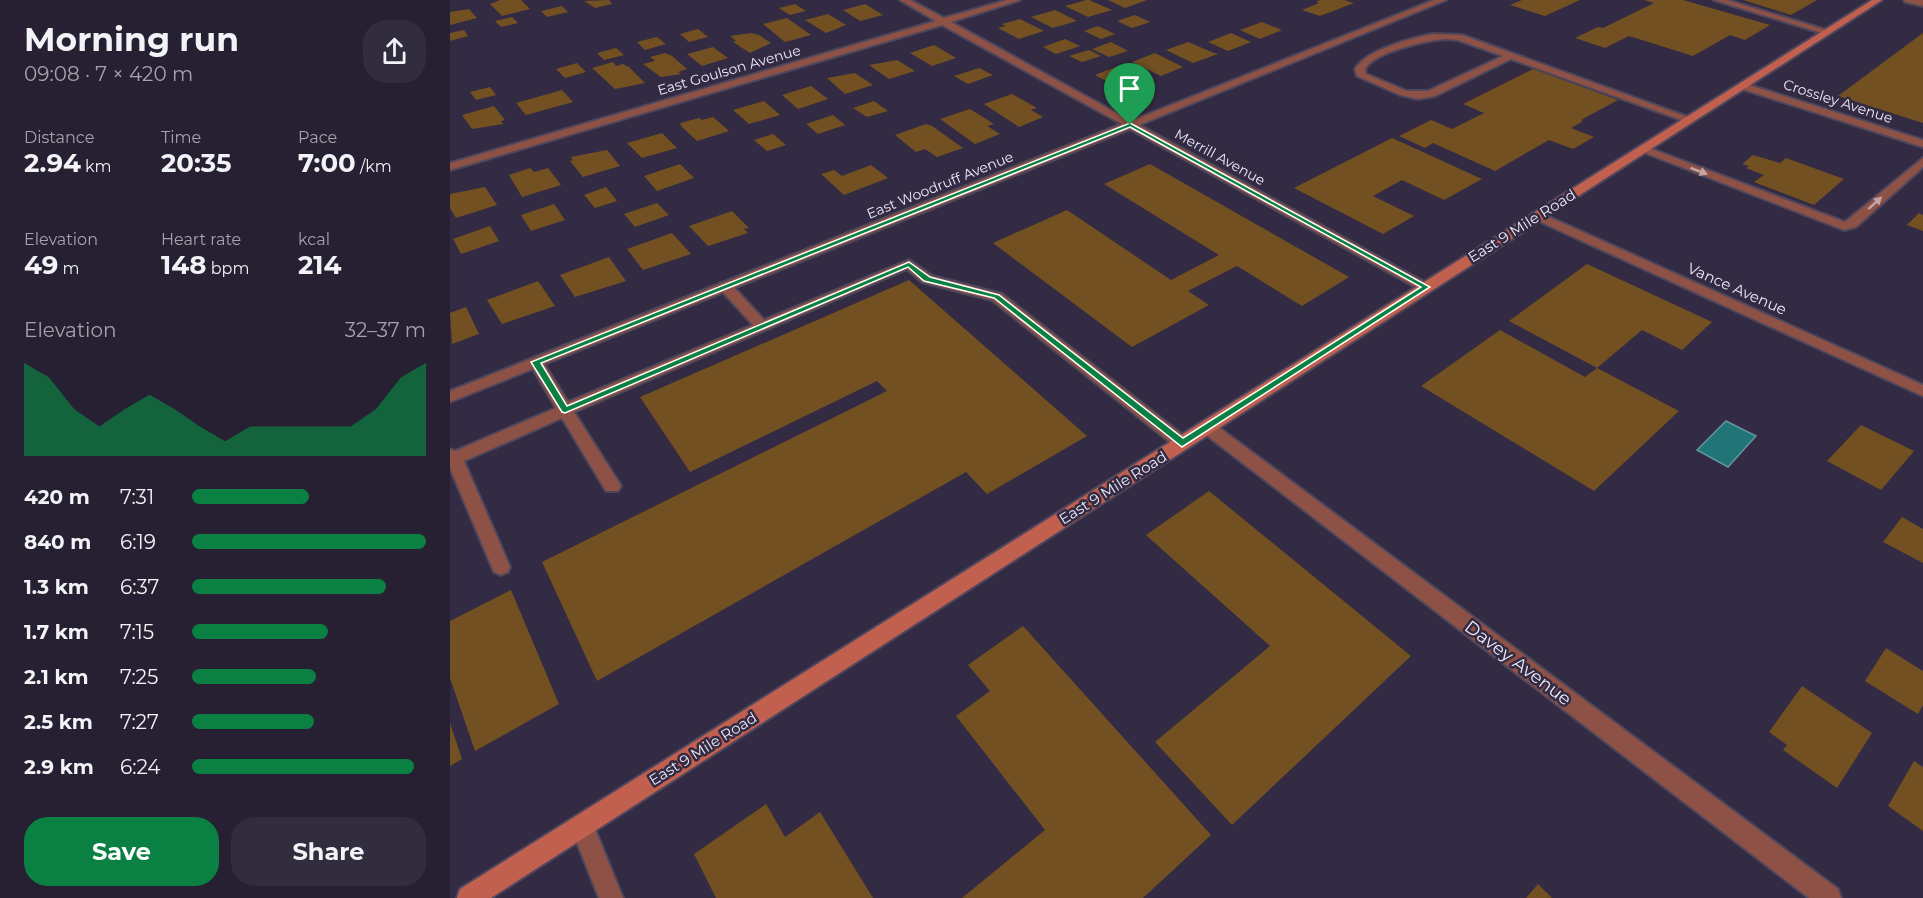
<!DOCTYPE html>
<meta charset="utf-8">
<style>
:root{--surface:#262032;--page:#322d3e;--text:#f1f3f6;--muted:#a4a3ac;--accent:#0b8043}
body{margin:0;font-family:Montserrat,sans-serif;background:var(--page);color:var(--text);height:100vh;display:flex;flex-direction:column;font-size:22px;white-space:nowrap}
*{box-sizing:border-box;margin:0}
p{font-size:20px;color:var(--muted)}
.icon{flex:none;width:33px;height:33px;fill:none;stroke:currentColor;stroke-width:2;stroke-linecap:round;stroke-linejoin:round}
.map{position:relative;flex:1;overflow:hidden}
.drawer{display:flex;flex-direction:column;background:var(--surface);width:450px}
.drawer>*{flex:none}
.pin{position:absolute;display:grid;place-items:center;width:51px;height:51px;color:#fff;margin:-62px -26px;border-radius:50% 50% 50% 0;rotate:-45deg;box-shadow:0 0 6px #0007}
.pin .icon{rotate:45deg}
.round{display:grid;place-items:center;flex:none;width:63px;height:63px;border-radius:24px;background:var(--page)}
.summary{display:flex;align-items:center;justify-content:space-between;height:102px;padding:0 24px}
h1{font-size:33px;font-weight:700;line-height:45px}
.figures{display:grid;grid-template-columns:repeat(3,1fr);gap:9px;height:102px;padding:6px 24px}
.figures div{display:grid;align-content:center}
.figures b{font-size:26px;font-weight:700}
.figures small{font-size:16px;font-weight:400}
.figures p{font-size:16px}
.chart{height:168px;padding:12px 24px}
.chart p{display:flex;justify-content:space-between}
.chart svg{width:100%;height:108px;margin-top:6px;fill:var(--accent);opacity:.7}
.primary-button{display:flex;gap:12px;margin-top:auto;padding:12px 24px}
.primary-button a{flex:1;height:69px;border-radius:24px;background:var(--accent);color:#fff;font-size:24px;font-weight:700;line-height:69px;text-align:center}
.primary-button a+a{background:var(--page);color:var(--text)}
ul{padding:0 24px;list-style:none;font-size:20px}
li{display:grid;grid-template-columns:96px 72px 1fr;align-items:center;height:45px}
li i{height:15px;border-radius:8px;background:var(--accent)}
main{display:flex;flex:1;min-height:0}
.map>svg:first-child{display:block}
.water{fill:#217577;stroke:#5e989e;stroke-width:1.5}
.building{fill:#735022}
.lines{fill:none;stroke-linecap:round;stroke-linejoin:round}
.service-casing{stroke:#4d465c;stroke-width:4}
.minor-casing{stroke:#4d465c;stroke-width:4}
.secondary-casing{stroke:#4d465c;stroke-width:4}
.service{fill:#8e5145;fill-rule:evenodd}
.minor{fill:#8e5145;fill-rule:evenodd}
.secondary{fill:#c1604f;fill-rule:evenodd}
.oneway{fill:#c2a5a8}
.route{fill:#0b8043;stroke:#fff;stroke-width:1.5;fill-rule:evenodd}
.labels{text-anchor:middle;stroke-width:5;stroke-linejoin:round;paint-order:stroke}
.far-street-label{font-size:14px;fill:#ede9f9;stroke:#332b43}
.street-label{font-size:15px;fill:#ede9f9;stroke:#332b43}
.near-street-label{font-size:18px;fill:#ede9f9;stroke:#332b43}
</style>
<main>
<section class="drawer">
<div class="summary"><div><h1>Morning run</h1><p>09:08 · 7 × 420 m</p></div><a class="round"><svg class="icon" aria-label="share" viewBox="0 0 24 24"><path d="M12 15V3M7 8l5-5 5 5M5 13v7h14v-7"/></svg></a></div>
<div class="figures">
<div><p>Distance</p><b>2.94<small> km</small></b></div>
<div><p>Time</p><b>20:35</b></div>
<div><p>Pace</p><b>7:00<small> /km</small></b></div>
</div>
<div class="figures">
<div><p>Elevation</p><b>49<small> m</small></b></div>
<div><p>Heart rate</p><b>148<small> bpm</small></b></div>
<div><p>kcal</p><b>214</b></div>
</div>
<div class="chart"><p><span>Elevation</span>32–37 m</p>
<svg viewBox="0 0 160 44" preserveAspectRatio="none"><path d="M0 44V6L10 12L20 25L30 32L40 25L50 19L60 25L70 32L80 38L90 32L100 32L110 32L120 32L130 32L140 25L150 12L160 6V44z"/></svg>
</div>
<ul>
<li><b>420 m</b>7:31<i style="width:50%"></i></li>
<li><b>840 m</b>6:19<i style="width:100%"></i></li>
<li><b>1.3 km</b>6:37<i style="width:83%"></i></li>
<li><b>1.7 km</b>7:15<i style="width:58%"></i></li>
<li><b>2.1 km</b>7:25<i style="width:53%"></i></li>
<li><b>2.5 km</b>7:27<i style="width:52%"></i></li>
<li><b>2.9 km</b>6:24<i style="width:95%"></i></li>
</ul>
<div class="primary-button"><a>Save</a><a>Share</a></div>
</section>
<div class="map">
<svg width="1473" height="898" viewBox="0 0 1473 898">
<rect width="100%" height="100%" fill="#332b43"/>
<polygon class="water" points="1276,421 1306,436 1278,467 1247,450"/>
<g class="building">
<polygon points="50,0 71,0 80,9 52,16 40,4"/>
<polygon points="159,0 162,4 145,8 134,1"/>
<polygon points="636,0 639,0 662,10 638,17 615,6"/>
<polygon points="658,0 697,0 675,8"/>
<polygon points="870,0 894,0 904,3 870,16 852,10 869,3 866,2"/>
<polygon points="1072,0 1130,0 1095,16 1060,5"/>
<polygon points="1194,0 1233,0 1320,25 1295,40 1280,35 1243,56 1179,36 1155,48 1125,38 1148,27 1153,28 1204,3"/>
<polygon points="1293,0 1367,0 1341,15"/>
<polygon points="345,4 356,11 340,15 329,8"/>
<polygon points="415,4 433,15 410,21 393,10"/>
<polygon points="112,6 118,12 97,17 91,11"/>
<polygon points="19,9 27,18 0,25 0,12"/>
<polygon points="605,10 627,21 603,28 581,17"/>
<polygon points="378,14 396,25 376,33 355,20"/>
<polygon points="685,15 700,22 682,28 667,21"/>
<polygon points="62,17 68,23 51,27 45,21"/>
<polygon points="337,18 361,35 335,42 313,24"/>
<polygon points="570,19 594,31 569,39 548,28 556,26 552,24"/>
<polygon points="812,22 832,30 810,39 790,30"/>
<polygon points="648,26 665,34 651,39 634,31"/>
<polygon points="248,29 258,37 239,42 230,34"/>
<polygon points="14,30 18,36 0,41 0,33"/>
<polygon points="301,33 309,35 321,43 300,53 283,42 286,41 280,36"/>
<polygon points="781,33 801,42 778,51 758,42"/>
<polygon points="1473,33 1473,123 1388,96"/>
<polygon points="207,37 216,44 195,50 187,42"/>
<polygon points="615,39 630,46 606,54 593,47"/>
<polygon points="661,42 678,51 659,57 642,49"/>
<polygon points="738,42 764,53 768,54 743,63 716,50"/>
<polygon points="484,45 506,58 482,66 460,53"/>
<polygon points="263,47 278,58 252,66 237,54"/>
<polygon points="166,48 174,55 154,60 147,53"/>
<polygon points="639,50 651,56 632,62 619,56"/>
<polygon points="215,53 222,56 237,69 228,72 231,74 211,77 193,64 205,61 200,57"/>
<polygon points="705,53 733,67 711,76 682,62"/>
<polygon points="447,60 465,71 439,79 419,65"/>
<polygon points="163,62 166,66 173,64 179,67 195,83 165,89 142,68"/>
<polygon points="127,63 136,72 115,78 106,69"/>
<polygon points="668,66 693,79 698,80 673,90 645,75"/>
<polygon points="529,68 543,75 518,84 504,76"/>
<polygon points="1083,69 1168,100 1131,120 1133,121 1121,128 1144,137 1123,149 1099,140 1045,171 983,143 975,148 949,136 981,120 1002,129 1034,113 1013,104"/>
<polygon points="405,73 423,85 395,94 377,78"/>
<polygon points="361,86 378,99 348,109 332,95"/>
<polygon points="40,87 46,95 26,100 20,92"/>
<polygon points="112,90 123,102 76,115 66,103"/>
<polygon points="562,94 587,108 581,110 593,117 569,127 534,104"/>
<polygon points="314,101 330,115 299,124 283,110"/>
<polygon points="424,101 438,111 417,117 403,108"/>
<polygon points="44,106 55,120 51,121 53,124 22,129 12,115"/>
<polygon points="520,109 544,124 537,126 550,134 525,144 490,119"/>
<polygon points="383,115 395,125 368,134 356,124"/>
<polygon points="263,117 279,131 247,141 231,126 230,123 249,118 252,120"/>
<polygon points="476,124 482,126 513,148 487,157 475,149 466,152 445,135"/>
<polygon points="212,133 227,148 192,158 177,143"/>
<polygon points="323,134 336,145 317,151 304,140"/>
<polygon points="942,138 1032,179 994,200 952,180 923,196 964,216 933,234 844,188"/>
<polygon points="157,150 170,166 133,177 120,161 123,160 121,157"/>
<polygon points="1303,155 1330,163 1336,158 1394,179 1364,205 1304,182 1314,175 1296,168 1299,166 1292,164"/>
<polygon points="230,164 244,178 207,191 194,176"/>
<polygon points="700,164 899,277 852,306 787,266 738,291 759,305 682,347 543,243 617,210 721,280 769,255 654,184"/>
<polygon points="421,165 438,178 394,195 371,174 384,170 392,176"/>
<polygon points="80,168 84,172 98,168 111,185 72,197 59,175"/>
<polygon points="35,187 47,205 6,218 0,208 0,194"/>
<polygon points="156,187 167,201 145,208 134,195"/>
<polygon points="207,203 219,215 185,227 174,214"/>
<polygon points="104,204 115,220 81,231 71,215"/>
<polygon points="282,211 299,228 294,229 298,233 258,246 239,226"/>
<polygon points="1469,213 1473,215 1473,231 1457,225"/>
<polygon points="40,226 49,241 11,254 3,239"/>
<polygon points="222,233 241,254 193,270 177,249"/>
<polygon points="159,257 176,281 125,297 110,275"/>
<polygon points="1137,264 1262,322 1232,350 1192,330 1147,368 1059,321"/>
<polygon points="459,280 637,436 537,494 516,472 147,681 92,562 437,391 427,381 240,472 190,397"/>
<polygon points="88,281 105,306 52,324 37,300"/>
<polygon points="16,307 29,334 2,344 0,313"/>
<polygon points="1050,330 1135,377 1147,368 1229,411 1144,491 971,386"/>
<polygon points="1411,425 1464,451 1431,490 1377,461"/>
<polygon points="759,491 961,656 782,825 705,742 820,646 696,535"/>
<polygon points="1452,517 1473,529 1473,563 1433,542"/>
<polygon points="61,590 109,704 25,751 0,678 0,621"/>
<polygon points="573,626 761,835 693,898 512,898 595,830 506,716 540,691 518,665"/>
<polygon points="1436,648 1473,671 1473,705 1468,714 1415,681"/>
<polygon points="1352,686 1422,733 1387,788 1333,750 1337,745 1319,732"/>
<polygon points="0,723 12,759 0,766"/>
<polygon points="1464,761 1473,767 1473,831 1438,806"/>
<polygon points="316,804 335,837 370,812 423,898 266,898 244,854"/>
<polygon points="1088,884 1102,898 1076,898"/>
</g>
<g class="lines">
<defs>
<g id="service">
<polygon points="1264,0 1277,0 1383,32 1375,34"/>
<polygon points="1454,0 1473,0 1473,6 1455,2"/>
<path d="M983,34L1012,35L1246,120L1237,122L1061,59L985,96L968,99L950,95L907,76L905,69C916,50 961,38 983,34ZM996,39L1008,40L1053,56L978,91H957L916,74L915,69C924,52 977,40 996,39Z"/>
<polygon points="1194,146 1395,222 1473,158 1473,167 1406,227 1394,230 1190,151 1188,149"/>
<polygon points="459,260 482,276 552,294 738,439 740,443 738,447 726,447 542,300 472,282 457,269 124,412 168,481 171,486 168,491 156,491 112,418 14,461 60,567 58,572 51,575 44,572 0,468 0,449 5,451 106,408 79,362 81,359 91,359 118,402 303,325 270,289 270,283 280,283 314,320"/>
</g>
<g id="minor">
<polygon points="450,0 460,0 494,18 557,0 570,0 501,22 681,121 984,0 996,0 689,125 983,287 981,290 971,290 680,129 0,402 0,391 672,124 492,25 0,170 0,163 486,21"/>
<polygon points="1293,83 1473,140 1473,147 1289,88 1288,86"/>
<polygon points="1088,212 1473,385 1473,396 1084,219 1082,216"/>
<polygon points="757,421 763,423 1388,889 1391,898 1359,898 751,431 749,427 751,423"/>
<polygon points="132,813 140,817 173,898 149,898 120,825 124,817"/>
</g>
<polygon id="secondary" points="1422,0 1432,0 41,898 7,898 10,889"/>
</defs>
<use href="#service" class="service-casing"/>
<use href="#minor" class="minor-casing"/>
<use href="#secondary" class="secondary-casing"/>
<use href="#service" class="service"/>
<use href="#minor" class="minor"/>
<use href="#secondary" class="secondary"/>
</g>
<defs><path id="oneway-solid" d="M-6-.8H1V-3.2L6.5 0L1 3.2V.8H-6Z" transform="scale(1.5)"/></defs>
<g class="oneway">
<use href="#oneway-solid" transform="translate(1249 171) rotate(21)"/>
<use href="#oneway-solid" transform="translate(1425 203) rotate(-42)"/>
</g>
<path class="route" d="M680,123L980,287L732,447L544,298L474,281L458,267L115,413L112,412L81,362ZM680,127L971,287L733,438L549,295L480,277L459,262L117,406L91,363Z"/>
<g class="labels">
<g class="far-street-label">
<text transform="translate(279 70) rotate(-16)" y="5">East Goulson Avenue</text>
<text transform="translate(1388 101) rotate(18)" y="5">Crossley Avenue</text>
<text transform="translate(770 157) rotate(29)" y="5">Merrill Avenue</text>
<text transform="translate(490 185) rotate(-22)" y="5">East Woodruff Avenue</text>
</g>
<g class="street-label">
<text transform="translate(1072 226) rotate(-32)" y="5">East 9 Mile Road</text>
<text transform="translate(1287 289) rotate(24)" y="5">Vance Avenue</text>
<text transform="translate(663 488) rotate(-32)" y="5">East 9 Mile Road</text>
<text transform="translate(253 749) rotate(-32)" y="5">East 9 Mile Road</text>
</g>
<g class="near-street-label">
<text transform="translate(1068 663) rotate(37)" y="6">Davey Avenue</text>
</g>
</g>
</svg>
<div class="pin" style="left:680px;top:125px;background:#1e9e55"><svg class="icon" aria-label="arrive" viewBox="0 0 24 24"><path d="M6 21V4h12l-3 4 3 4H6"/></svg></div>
</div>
</main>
